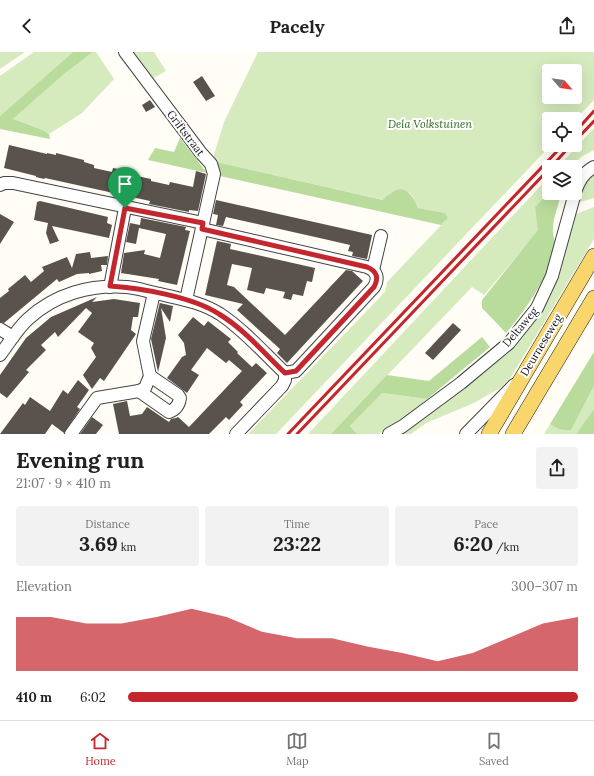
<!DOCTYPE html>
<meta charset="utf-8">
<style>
:root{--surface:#fff;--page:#f2f2f2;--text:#202124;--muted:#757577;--line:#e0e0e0;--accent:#c4262e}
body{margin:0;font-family:Lora,serif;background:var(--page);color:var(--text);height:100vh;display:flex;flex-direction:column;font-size:15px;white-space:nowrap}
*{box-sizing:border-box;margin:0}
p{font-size:13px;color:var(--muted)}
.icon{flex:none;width:22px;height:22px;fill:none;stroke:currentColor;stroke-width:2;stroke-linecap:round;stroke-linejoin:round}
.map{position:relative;height:382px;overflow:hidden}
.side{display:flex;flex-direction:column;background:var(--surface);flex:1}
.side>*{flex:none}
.needle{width:26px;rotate:118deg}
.tools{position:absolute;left:542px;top:12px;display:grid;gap:8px}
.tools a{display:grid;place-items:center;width:40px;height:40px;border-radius:4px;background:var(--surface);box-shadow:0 4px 16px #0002;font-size:20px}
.pin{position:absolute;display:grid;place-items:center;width:34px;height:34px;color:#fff;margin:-41px -17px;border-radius:50% 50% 50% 0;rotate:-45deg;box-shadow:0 0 4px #0007}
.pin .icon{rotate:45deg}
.round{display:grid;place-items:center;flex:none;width:42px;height:42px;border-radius:4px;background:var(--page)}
.overview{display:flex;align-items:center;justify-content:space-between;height:68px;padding:0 16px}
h1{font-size:22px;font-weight:800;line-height:30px}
.figures{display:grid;grid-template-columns:repeat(3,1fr);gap:6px;height:68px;padding:4px 16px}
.figures div{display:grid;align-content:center;border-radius:4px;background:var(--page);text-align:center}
.figures b{font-size:20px;font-weight:800}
.figures small{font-size:11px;font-weight:400}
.figures p{font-size:11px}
.chart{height:112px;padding:8px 16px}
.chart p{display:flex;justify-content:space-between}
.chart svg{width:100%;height:72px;margin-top:4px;fill:var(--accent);opacity:.7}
ul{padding:0 16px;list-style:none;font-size:13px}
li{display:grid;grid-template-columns:64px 48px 1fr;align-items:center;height:30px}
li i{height:10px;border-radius:5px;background:var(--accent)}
header{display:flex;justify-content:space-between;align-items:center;height:52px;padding:0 16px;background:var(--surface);font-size:18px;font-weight:800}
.tabs{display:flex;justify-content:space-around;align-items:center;height:56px;border-top:1px solid var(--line);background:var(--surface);font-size:11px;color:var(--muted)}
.tabs a{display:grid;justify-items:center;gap:2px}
.tabs .on{color:var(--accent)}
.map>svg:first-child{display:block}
.green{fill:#d5ebbd;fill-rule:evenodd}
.forest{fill:#b9dc9c}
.building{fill:#5a524d}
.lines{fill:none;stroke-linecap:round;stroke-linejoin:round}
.minor-casing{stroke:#444;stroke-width:14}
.major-casing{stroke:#222;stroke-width:16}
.minor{stroke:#fff;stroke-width:12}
.major{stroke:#f9d66b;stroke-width:15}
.rail{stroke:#c4262e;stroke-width:3}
.route-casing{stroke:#fff;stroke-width:8}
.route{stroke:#c4262e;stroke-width:5}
.labels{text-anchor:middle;stroke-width:4;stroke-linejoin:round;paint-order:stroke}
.park-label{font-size:11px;font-style:italic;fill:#2f6b1f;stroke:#fff}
.street-label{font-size:11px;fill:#111;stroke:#fff}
</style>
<header><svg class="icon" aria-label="back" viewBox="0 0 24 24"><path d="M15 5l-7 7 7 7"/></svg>Pacely<svg class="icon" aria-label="share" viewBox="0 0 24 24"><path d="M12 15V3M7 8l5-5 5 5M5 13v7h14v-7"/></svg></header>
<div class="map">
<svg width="594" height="382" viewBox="0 0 594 382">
<rect width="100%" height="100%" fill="#fffdf5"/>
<g class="green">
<polygon points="0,0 25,0 0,17"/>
<polygon points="34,0 73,0 0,64 0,24"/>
<polygon points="93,0 96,0 114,27 82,61 49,82 43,78 13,67 64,22"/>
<polygon points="130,0 154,0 166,19 150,28"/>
<path d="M258,0H594V48L575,68L549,67V93H551L276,382H248L385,240L387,230L448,166L445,161L418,156L413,145L409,140L384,148L212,109L224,70ZM549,19H575V45H549Z"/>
<polygon points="594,76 594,98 581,105 571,115 558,115"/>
<path d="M594,123V146L576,151C580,139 583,130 594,123Z"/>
<polygon points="549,125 549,140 535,155 539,178 484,243 472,235 331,382 308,382"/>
<polygon points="594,155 594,187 511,325 500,336 474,351 426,371 411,382 398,382 509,293 556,223 564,205 574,163"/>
<polygon points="594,334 594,357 577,382 544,382 550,372 565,378 571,378"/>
<polygon points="382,341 427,347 411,361 378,382 357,382 350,374"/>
</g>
<g class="forest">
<polygon points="73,0 93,0 64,22 13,67 43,78 49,82 50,87 0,77 0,64"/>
<polygon points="180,86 207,121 148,108 155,96 174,100"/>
<path d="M212,109L383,148C386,144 389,143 393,140C406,131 414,146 418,156L445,161L448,166L441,173L220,124L221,120Z"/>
<path d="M549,140L561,141C559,153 553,165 553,177C552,183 556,189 555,196C552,220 523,262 506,281L482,256V248L538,178L535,155Z"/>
<polygon points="482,285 490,295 427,347 382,341 350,374 357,382 331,382 387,323 429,329"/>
<path d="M594,300V334L571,378C562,379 557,376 550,372Z"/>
<polygon points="594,357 594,382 577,382 579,378"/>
</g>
<g class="building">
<polygon points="202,24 215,44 206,49 193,30"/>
<polygon points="150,48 155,55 146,60 142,53"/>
<polygon points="9,93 47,102 47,101 56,103 56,101 84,108 84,110 94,113 94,116 112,120 113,116 123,118 123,121 151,127 151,129 169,133 170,130 193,135 196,119 206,122 198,159 189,158 189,160 149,152 150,149 45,126 44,127 36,125 36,124 4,116"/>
<polygon points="216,148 372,183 367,207 352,204 353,200 348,199 350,193 324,187 226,165 223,174 216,173 218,163 213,162"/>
<polygon points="40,149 108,165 107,171 112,173 109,186 52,174 59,189 50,192 46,181 48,171 34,168 37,150"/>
<polygon points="0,162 14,170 0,192"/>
<polygon points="141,166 186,175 185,178 190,179 177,233 158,229 159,227 121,221 124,201 145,198 144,202 160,206 166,182 139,176 136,192 126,190 130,171 140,173"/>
<polygon points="217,189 231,192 230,197 315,216 312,230 307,229 303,244 293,242 291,248 283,246 285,240 266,236 264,242 247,238 252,216 232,212 227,233 234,235 285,283 346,218 352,219 363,229 287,311 277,301 280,297 237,258 243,252 205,243"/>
<polygon points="90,200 91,206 108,204 107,213 101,213 102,219 89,222 89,221 77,222 59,230 57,227 4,271 0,270 0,246 9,239 8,237 25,223 31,230 44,219 42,215 67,205 72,216 76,202"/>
<polygon points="97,245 92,250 114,247 140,251 138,265 133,265 131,278 136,282 104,329 100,326 92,337 83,323 96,305 91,296 94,291 78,280 92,261 86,256 58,285 55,280 41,293 46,298 26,318 29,320 7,346 0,341 0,323 26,286 51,265"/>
<polygon points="160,250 160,251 173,254 170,270 161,256 166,286 158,320 151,287"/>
<polygon points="193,265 204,274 208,269 231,287 228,290 238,300 237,301 252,315 256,311 267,321 240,350 243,353 229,368 226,365 209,382 119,382 113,352 127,349 130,364 142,362 147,355 169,370 171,367 176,366 178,365 189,375 242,319 229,308 226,311 207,296 191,318 199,323 187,341 167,326 182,305 186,303 184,291 178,283"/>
<polygon points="453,271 461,278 433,308 425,301"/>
<polygon points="78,328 89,338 77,355 80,357 64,381 52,372 45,382 0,382 23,351 25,353 30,345 50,359 63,338 68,342"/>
<polygon points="92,365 103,373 96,382 80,382"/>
</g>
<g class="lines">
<defs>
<g id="minor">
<polyline points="125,0 201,101 211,112 214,122 186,248"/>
<polyline points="0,133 4,131 13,131 203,171"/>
<path d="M575,140C579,129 583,121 594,115"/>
<path d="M202,177L367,215C377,219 379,226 374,235L296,319L285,321"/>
<polyline points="373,218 381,184"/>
<polyline points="110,235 125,156"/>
<polyline points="0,277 13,285"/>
<path d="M0,303C9,291 17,277 28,267C55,242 91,232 127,235C138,236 149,240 160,242C181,247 201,250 220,262C244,278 264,301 285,321V328L282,334L236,382"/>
<path d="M139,339L169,360C175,358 179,353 180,346L178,343L150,324"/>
<polyline points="71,382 97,346 139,339 145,336 150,324 143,289 154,241"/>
<polyline points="389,382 403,374 461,331 509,291 537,256 552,224 575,141"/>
<polyline points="466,382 514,333"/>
</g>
<g id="major">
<polyline points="489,382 594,204"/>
<polyline points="513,382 594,246"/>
</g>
</defs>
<use href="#minor" class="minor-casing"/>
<use href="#major" class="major-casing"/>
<use href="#minor" class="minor"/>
<use href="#major" class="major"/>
<g class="rail">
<polyline points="575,80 594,59"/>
<polyline points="575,89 594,69"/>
<polyline points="551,115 571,93"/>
<polyline points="288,382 563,93"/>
<polyline points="297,382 549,117"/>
</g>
</g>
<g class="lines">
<defs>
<path id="route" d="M125,156L203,171L202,177L367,215C377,219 379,226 374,235L296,319L285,321C264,301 244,277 219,262C193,245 141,236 110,234Z"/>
</defs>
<use href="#route" class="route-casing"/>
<use href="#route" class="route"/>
</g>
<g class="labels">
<g class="park-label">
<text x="430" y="76">Dela Volkstuinen</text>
</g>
<g class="street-label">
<text transform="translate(186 81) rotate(53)" y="4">Griftstraat</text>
<text transform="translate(520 275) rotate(-50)" y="4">Deltaweg</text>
<text transform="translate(541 293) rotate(-59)" y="4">Deurneseweg</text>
</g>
</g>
</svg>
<div class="tools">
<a><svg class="needle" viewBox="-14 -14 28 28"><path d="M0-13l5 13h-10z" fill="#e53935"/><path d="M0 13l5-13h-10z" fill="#757577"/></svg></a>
<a><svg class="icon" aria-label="locate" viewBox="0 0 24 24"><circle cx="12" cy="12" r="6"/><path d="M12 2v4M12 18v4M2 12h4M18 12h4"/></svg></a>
<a><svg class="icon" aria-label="layers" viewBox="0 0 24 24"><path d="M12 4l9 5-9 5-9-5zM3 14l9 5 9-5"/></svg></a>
</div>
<div class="pin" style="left:125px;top:156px;background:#1e9e55"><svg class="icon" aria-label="arrive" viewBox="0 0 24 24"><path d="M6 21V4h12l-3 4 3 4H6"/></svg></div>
</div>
<section class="side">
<div class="overview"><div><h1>Evening run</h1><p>21:07 · 9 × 410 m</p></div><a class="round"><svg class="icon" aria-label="share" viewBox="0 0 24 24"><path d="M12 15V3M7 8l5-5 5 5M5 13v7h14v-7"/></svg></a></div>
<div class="figures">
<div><p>Distance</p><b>3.69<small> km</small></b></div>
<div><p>Time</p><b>23:22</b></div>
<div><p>Pace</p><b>6:20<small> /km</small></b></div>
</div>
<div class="chart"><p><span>Elevation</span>300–307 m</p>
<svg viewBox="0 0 160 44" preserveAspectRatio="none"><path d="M0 44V11L10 11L20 15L30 15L40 11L50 6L60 11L70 20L80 24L90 24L100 29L110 33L120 38L130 33L140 24L150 15L160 11V44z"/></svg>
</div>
<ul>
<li><b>410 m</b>6:02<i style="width:100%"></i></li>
</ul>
</section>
<nav class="tabs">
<a class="on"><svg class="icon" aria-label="home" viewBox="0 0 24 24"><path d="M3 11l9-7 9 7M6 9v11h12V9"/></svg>Home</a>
<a><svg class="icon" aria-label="map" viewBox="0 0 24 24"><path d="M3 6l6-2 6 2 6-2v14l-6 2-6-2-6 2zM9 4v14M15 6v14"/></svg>Map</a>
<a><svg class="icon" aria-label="saved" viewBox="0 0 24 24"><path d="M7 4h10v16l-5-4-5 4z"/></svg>Saved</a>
</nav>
